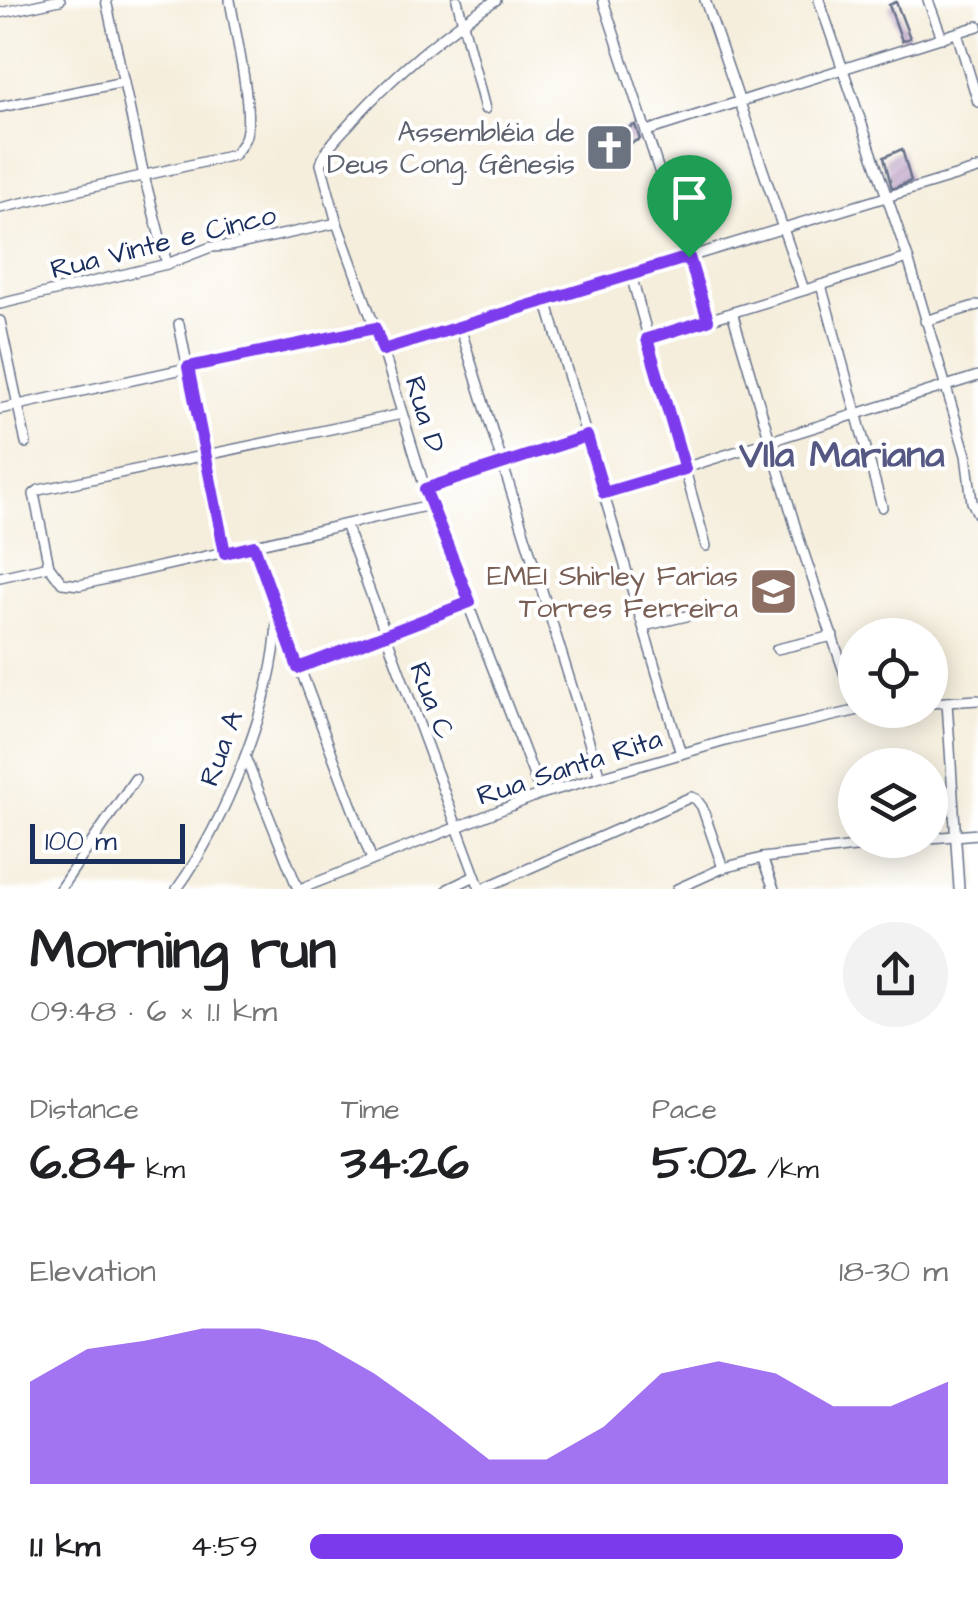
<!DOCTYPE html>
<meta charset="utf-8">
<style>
:root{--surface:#fff;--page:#f2f2f2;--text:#202124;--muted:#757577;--accent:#7c3aed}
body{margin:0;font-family:"Architects Daughter",sans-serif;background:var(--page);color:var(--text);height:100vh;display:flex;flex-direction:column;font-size:38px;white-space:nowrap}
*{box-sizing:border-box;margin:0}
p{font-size:32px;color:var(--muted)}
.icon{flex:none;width:55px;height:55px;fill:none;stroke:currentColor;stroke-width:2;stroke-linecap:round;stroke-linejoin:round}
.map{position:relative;height:889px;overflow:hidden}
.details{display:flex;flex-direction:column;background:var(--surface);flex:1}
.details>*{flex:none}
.controls{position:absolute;left:838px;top:618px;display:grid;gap:20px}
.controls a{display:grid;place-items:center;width:110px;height:110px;border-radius:50%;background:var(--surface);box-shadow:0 5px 25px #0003;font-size:50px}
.scale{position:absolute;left:30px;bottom:25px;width:155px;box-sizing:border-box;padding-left:10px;border:5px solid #1b2f5e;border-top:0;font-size:28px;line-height:35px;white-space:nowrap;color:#1b2f5e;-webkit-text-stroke:8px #fff;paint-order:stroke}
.pin{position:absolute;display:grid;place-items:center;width:85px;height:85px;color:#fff;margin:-102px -42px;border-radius:50% 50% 50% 0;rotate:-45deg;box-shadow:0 0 10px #0007}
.pin .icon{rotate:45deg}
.round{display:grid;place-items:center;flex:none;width:105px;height:105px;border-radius:52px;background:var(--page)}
.headline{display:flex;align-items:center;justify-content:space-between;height:170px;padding:0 30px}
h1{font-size:55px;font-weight:700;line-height:75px}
.figures{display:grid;grid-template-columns:repeat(3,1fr);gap:15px;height:170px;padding:10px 30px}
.figures div{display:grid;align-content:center}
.figures b{font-size:50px;font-weight:700}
.figures small{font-size:28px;font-weight:400}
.figures p{font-size:28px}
.chart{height:280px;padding:20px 30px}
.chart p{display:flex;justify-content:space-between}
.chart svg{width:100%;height:180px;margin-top:10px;fill:var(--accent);opacity:.7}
ul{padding:0 30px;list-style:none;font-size:32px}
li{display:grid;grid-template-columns:160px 120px 1fr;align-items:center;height:75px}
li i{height:25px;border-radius:12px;background:var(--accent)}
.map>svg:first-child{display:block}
.building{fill:url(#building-hatch)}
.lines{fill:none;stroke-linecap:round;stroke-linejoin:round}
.street-casing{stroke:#67728a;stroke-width:12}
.street{stroke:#fff;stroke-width:9}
.route-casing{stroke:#fff;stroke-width:20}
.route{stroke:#7c3aed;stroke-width:12}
.labels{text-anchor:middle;stroke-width:8;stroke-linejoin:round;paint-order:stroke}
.worship-label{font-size:28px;fill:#5b616d;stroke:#fff;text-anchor:end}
.street-label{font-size:28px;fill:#1b2f5e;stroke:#fff}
.education-label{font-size:28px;fill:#785e54;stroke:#fff;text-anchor:end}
.district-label{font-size:38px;font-weight:bold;fill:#555883;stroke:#fff}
</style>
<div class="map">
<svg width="978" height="889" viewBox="0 0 978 889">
<defs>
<pattern id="building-hatch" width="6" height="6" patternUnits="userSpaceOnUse" patternTransform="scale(2.5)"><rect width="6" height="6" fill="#c1a5c9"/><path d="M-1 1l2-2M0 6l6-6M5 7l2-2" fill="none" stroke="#9c87a6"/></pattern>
</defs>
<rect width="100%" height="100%" fill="#fff"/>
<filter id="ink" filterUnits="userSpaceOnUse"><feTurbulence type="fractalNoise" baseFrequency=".01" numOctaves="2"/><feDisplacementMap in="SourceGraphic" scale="20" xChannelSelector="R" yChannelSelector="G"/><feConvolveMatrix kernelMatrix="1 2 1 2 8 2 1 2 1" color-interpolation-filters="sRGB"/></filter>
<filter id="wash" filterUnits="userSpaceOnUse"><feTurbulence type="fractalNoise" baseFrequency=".0048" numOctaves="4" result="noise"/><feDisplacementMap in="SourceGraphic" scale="40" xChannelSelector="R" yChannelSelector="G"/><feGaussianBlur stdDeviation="2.25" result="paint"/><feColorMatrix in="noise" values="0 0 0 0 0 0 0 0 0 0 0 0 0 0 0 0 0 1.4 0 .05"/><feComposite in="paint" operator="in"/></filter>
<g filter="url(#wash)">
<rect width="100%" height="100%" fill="#f5eedc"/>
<g id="blocks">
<g class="building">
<polygon points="896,2 910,38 902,41 889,5"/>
<polygon points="635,125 640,139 603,155 597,140"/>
<polygon points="902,149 911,181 892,189 884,157"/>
</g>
</g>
</g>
<g filter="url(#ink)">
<use href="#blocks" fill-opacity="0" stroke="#67728a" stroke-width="2.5"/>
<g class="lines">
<defs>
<g id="street">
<polyline points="106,0 144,176 167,264"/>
<polyline points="457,0 485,109"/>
<path d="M496,0C441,34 396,73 353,120C341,134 326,146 321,164L337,223L383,350L430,505L541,794"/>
<polyline points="603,0 708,320"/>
<polyline points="705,0 804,290"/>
<polyline points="819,0 908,258 966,455 972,502 978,514"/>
<polyline points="928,0 942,38"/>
<polyline points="0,13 60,0"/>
<polyline points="957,33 978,102"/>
<polyline points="0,107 124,82"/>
<polyline points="647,131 978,26"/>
<path d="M0,208L234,155C239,148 244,143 246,135C253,107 235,31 230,0"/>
<polyline points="631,275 706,546"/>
<polyline points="821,285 882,507"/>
<polyline points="546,300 681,754"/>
<polyline points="0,304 167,264 211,247 230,246 337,223"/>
<polyline points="732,312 799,539 855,704"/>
<polyline points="0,321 26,443"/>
<polyline points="925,321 978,305"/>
<polyline points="179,324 225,553"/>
<polyline points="460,327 600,777"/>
<polyline points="647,339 908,258"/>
<polyline points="383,350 978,169"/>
<polyline points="0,409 375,327"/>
<polyline points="402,414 39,490 34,494 49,566 62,583 80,585 430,505"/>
<polyline points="425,489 587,435"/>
<polyline points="604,493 978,376"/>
<polyline points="346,527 480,889"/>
<polyline points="254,546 372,860"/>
<polyline points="0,577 49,566"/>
<polyline points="644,626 712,610"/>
<polyline points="777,649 833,636"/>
<polyline points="298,668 470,602"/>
<polyline points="947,702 959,889"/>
<polyline points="930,703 978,700"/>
<polyline points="245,757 298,889"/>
<polyline points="930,838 978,834"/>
<polyline points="762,858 914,840"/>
<polyline points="60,889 135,779"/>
<path d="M177,889C224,824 274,701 277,621"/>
<polyline points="300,889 541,794 729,740 859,710"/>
<polyline points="448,889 475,876"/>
<polyline points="482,889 691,797 696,799 702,807 723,868"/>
<polyline points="677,889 723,868 762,858 774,889"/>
</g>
</defs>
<use href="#street" class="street-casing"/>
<use href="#street" class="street"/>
</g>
</g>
<g class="lines" filter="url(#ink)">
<defs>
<polygon id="route" points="689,257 708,320 647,339 685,469 604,493 587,436 425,489 470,602 298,668 254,546 225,553 188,367 375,328 383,350"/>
</defs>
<use href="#route" class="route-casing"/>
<use href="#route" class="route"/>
</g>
<defs>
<symbol id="church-square" viewBox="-11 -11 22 22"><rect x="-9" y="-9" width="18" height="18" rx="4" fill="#6b7280" stroke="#fff"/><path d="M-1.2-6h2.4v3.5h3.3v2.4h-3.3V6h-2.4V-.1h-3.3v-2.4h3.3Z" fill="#fff"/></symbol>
<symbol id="school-square" viewBox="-11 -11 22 22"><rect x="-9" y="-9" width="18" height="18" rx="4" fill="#8d6e63" stroke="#fff"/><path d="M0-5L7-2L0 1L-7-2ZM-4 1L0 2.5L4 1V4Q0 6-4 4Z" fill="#fff"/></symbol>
</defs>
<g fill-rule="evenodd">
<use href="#church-square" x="582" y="120" width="55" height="55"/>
<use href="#school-square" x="746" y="564" width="55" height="55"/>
</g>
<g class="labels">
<g class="worship-label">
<text x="575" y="141">Assembléia de<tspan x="575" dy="32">Deus Cong. Gênesis</tspan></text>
</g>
<g class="street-label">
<text transform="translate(163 241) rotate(-14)" y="10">Rua Vinte e Cinco</text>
<text transform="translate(426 414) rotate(73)" y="10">Rua D</text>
<text transform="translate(433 700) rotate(69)" y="10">Rua C</text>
<text transform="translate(220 748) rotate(-70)" y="10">Rua A</text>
<text transform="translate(569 766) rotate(-18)" y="10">Rua Santa Rita</text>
</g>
<g class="education-label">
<text x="738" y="585">EMEI Shirley Farias<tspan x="738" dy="32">Torres Ferreira</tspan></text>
</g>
<g class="district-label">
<text x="842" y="467">VIla Mariana</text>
</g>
</g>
</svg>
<div class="controls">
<a><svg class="icon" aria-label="locate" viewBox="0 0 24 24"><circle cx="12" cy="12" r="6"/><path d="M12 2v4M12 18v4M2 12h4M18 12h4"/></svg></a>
<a><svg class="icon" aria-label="layers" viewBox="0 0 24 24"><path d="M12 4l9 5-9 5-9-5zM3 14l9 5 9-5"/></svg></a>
</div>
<div class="scale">100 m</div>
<div class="pin" style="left:689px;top:257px;background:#1e9e55"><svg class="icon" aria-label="arrive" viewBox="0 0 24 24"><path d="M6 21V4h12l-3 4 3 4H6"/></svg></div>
</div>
<section class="details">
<div class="headline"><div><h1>Morning run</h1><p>09:48 · 6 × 1.1 km</p></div><a class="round"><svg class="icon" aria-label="share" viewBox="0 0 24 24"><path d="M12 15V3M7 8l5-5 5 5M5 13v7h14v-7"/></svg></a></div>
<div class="figures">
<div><p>Distance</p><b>6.84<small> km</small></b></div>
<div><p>Time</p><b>34:26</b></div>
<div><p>Pace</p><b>5:02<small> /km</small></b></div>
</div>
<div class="chart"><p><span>Elevation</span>18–30 m</p>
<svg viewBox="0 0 160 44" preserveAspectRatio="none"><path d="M0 44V19L10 11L20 9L30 6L40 6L50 9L60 17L70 27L80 38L90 38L100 30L110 17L120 14L130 17L140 25L150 25L160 19V44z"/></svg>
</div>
<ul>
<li><b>1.1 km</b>4:59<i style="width:93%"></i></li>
</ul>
</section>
